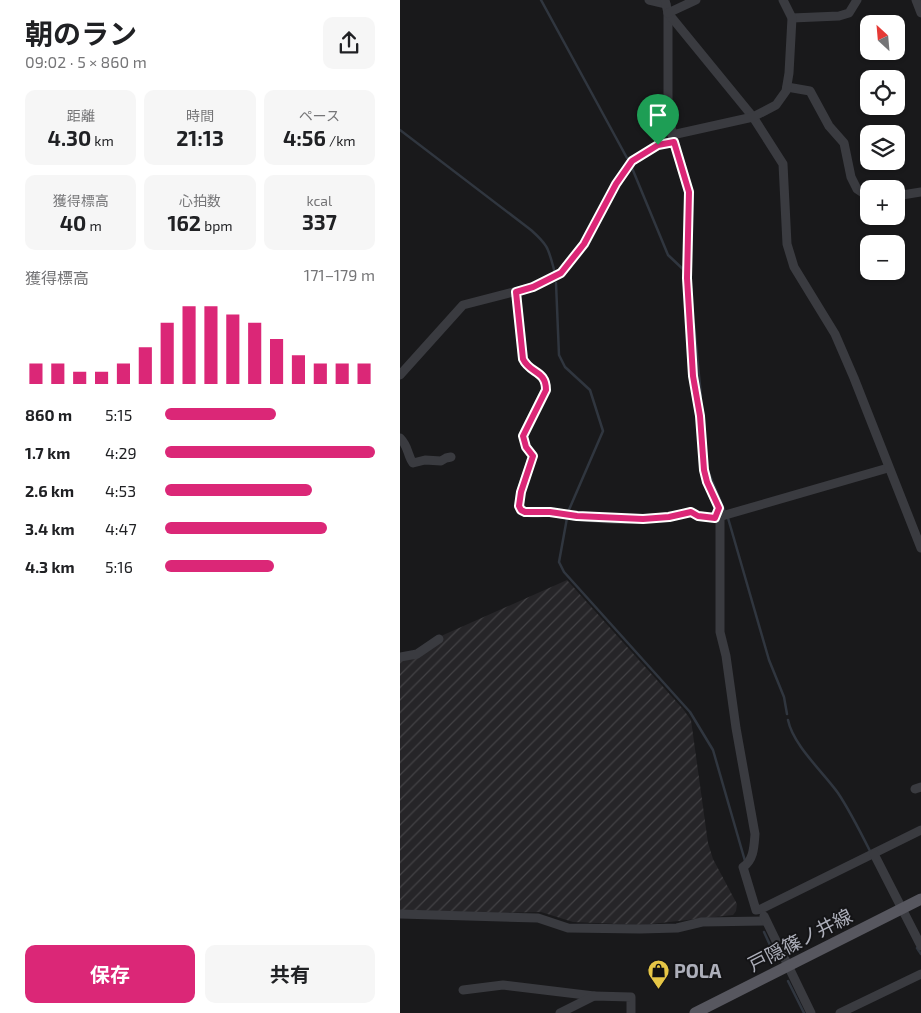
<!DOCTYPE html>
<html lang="ja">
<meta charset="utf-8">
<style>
:root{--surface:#fff;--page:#f6f6f6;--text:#202124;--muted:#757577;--accent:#db2777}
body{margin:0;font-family:"Exo 2","Noto Sans JP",sans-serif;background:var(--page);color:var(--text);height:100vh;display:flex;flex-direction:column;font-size:19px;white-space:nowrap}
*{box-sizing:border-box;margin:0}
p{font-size:16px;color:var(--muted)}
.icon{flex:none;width:28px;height:28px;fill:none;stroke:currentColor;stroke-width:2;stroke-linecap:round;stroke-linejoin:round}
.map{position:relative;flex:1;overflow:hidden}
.details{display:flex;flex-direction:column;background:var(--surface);width:400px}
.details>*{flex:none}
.needle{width:32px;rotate:334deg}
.buttons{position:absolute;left:460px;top:15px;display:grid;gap:10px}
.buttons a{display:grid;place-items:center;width:45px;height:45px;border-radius:10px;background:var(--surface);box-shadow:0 1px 4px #0004;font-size:25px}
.pin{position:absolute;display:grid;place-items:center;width:42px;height:42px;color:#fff;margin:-51px -21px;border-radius:50% 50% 50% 0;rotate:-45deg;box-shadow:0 0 5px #0007}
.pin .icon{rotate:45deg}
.round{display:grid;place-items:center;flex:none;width:52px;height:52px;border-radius:10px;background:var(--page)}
.summary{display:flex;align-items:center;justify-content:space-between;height:85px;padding:0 25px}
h1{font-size:28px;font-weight:700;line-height:38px}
.figures{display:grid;grid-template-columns:repeat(3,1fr);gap:8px;height:85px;padding:5px 25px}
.figures div{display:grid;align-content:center;border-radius:10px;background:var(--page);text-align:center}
.figures b{font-size:21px;font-weight:700}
.figures small{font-size:14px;font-weight:400}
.figures p{font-size:14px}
.chart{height:140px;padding:10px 25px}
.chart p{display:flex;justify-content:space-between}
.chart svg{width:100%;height:90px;margin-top:5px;stroke:var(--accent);stroke-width:6}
.button{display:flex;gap:10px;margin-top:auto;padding:10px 25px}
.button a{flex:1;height:58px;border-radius:10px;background:var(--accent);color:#fff;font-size:20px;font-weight:700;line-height:58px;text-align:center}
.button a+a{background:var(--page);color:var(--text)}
ul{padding:0 25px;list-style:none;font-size:16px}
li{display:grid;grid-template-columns:80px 60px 1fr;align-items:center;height:38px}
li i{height:12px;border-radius:6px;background:var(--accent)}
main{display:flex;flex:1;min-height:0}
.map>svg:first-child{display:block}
.industrial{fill:url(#industrial-furrows)}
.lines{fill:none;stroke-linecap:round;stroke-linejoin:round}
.stream{stroke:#30363f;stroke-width:2.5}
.minor{stroke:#3a3b40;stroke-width:9}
.major{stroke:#57575f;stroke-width:11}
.route-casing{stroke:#fff;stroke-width:10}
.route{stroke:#db2777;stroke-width:6}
.labels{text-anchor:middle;stroke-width:4;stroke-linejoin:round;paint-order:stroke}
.street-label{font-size:19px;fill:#adafba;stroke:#141416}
.poi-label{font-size:19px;font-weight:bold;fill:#adafba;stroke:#141416;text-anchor:start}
</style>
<main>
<section class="details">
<div class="summary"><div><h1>朝のラン</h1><p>09:02 · 5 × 860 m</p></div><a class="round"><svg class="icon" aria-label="share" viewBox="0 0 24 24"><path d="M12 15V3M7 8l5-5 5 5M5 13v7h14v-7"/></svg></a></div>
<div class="figures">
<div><p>距離</p><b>4.30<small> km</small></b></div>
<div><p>時間</p><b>21:13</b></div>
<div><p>ペース</p><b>4:56<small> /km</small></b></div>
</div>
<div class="figures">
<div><p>獲得標高</p><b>40<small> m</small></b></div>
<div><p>心拍数</p><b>162<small> bpm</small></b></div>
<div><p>kcal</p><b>337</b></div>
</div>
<div class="chart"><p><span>獲得標高</span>171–179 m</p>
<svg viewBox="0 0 160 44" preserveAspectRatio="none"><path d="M5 44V34M15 44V34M25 44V38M35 44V38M45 44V34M55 44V26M65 44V14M75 44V6M85 44V6M95 44V10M105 44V14M115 44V22M125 44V30M135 44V34M145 44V34M155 44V34"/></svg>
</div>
<ul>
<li><b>860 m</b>5:15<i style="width:53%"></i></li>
<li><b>1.7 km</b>4:29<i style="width:100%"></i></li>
<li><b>2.6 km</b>4:53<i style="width:70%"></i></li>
<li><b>3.4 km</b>4:47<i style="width:77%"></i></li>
<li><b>4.3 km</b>5:16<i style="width:52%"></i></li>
</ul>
<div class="button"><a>保存</a><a>共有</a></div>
</section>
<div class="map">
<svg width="521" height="1013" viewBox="0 0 521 1013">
<defs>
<pattern id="industrial-furrows" width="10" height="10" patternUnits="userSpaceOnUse" patternTransform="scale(1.25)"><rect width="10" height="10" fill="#262528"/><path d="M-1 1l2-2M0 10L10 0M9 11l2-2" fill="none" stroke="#434245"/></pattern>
</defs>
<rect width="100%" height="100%" fill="#19191b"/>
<polygon class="industrial" points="167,580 283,709 291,720 308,843 313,859 337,904 336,911 333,915 242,925 173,922 141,912 100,913 0,910 0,657 17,655 41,636"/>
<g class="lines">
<g class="stream">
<polyline points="141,0 227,158"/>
<path d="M0,130L131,230C150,247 148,249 155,273"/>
<polyline points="232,168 268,255 285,271"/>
<polyline points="156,283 159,355 165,367 190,390 203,431 168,512"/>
<polyline points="294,324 301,396"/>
<polyline points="308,471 325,512"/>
<polyline points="167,518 159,562 164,572 290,712 313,750 345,861"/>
<polyline points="328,518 369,660 384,697 387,714"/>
<path d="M388,720C393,745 423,772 438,793C450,811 460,831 470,851"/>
<polyline points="364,932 376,958"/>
<polyline points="517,948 521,954"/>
<polyline points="388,981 404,1013"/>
</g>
<g class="minor">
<polyline points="249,0 266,4"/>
<polyline points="265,0 268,13 268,100 272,135 289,192 287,277 293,376 300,416 304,470 307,482 319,508 315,518 488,468"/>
<polyline points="516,0 521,13"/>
<polyline points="268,13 353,117 383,164 387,244 394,267 435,334 454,378 521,548"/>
<polyline points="268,13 296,0"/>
<polyline points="392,18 439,16 449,13 457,0"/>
<polyline points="387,87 410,91 429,126 444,143 451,177 457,189 469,197"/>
<polyline points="272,135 353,117 376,105 386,91 389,73 392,18 383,0"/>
<polyline points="496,196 521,192"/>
<path d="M116,292L123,359C130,374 146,371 146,389L123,435L126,447L133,456C130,466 116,499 120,508C124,516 142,512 149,512C158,513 167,515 176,516C214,521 254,521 291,512L298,516L315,518"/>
<polyline points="0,375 63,305 133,287 161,273 185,244 216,184 232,161 258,145 274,142"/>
<path d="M0,438C9,447 7,455 13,463L25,460L41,461L46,458L51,457"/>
<path d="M320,518V632L326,656L336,728L355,834C354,846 354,860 343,867L356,910L361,909L521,830"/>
<polyline points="0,657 17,654 39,639"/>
<polyline points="515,789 521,787"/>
<polyline points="474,854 521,946"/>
<polyline points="0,914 138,918 168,928 240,929 277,928 302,922 366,921"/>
<polyline points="364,916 411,1013"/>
<polyline points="63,990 103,985 194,996"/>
<polyline points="160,1013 194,996 231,997 231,1013"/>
<polyline points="440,1013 521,974"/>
</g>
<polyline class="major" points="295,1013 521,899"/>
</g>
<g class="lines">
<defs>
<path id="route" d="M274,142L289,192L287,278L293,376L300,416L304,470L307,482L319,508L315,518L298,516L291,512L269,517L243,519L177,516L150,512H125L121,510L119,506L121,492L133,456L126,447L123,436L146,390C146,370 130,374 123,359L116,292L133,287L161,273L184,244L216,184L232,161L258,145Z"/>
</defs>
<use href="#route" class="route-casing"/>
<use href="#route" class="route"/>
</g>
<defs>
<symbol id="shop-pin" viewBox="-11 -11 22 30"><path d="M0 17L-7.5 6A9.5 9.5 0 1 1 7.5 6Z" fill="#e6c646" stroke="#141416"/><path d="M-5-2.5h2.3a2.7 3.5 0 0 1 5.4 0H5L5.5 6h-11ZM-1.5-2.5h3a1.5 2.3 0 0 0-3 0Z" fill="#111"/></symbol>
</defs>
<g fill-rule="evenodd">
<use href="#shop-pin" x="246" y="958" width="25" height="34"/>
</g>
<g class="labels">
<g class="street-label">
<text transform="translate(400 940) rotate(-27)" y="7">戸隠篠ノ井線</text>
</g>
<g class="poi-label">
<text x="274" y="978">POLA</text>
</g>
</g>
</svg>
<div class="buttons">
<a><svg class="needle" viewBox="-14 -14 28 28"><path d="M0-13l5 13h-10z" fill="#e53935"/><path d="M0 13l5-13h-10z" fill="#757577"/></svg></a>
<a><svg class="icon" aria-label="locate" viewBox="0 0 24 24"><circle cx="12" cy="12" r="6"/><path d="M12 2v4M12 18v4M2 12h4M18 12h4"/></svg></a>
<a><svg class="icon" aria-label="layers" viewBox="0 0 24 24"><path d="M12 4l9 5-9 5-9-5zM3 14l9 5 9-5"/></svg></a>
<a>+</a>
<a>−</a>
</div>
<div class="pin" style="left:258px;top:145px;background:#1e9e55"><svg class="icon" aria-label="arrive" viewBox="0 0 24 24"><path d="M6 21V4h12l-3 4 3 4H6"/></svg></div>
</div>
</main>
